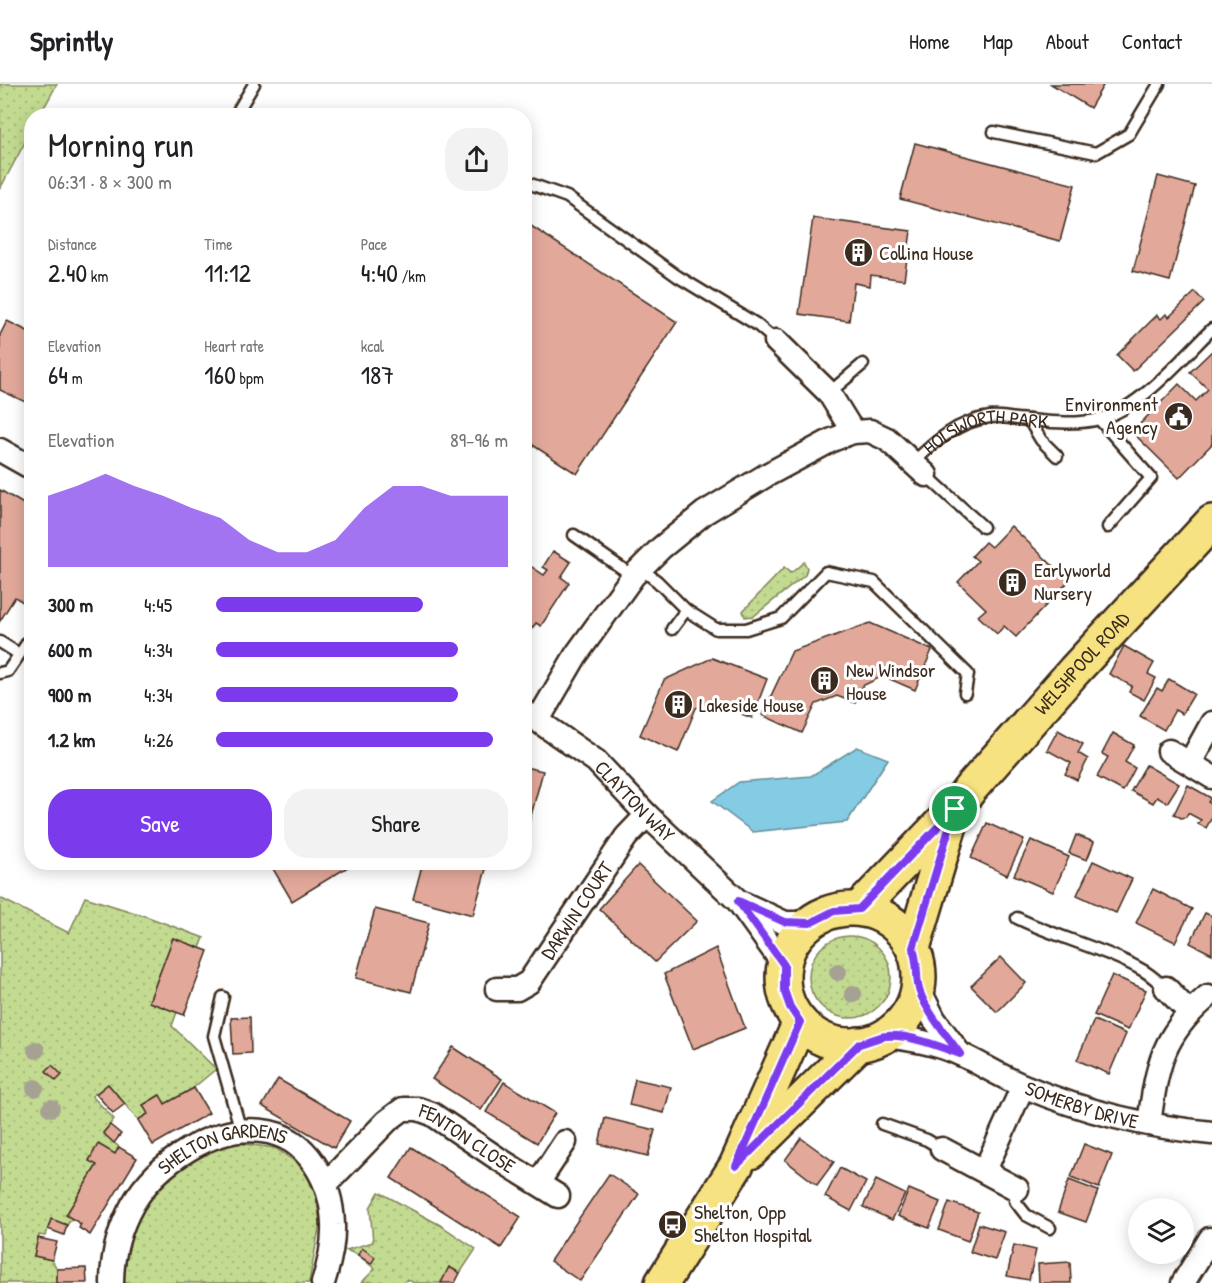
<!DOCTYPE html>
<meta charset="utf-8">
<style>
:root{--surface:#fff;--page:#f2f2f2;--text:#202124;--muted:#757577;--line:#e0e0e0;--accent:#7c3aed}
body{margin:0;font-family:"Patrick Hand",sans-serif;background:var(--page);color:var(--text);height:100vh;display:flex;flex-direction:column;font-size:22px;white-space:nowrap}
*{box-sizing:border-box;margin:0}
p{font-size:20px;color:var(--muted)}
.icon{flex:none;width:33px;height:33px;fill:none;stroke:currentColor;stroke-width:2;stroke-linecap:round;stroke-linejoin:round}
.map{position:relative;flex:1;overflow:hidden}
.side{position:absolute;left:24px;top:24px;width:508px;height:762px;display:flex;flex-direction:column;background:var(--surface);border-radius:24px;box-shadow:0 3px 15px #0003}
.side>*{flex:none}
.buttons{position:absolute;left:1128px;top:1114px;display:grid;gap:12px}
.buttons a{display:grid;place-items:center;width:66px;height:66px;border-radius:50%;background:var(--surface);box-shadow:0 3px 15px #0003;font-size:30px}
.pin{position:absolute;display:grid;place-items:center;width:51px;height:51px;color:#fff;margin:-26px;border:3px solid #fff;border-radius:50%;box-shadow:0 2px 6px #0007}
.round{display:grid;place-items:center;flex:none;width:63px;height:63px;border-radius:24px;background:var(--page)}
.summary{display:flex;align-items:center;justify-content:space-between;height:102px;padding:0 24px}
h1{font-size:33px;font-weight:600;line-height:45px}
.metrics{display:grid;grid-template-columns:repeat(3,1fr);gap:9px;height:102px;padding:6px 24px}
.metrics div{display:grid;align-content:center}
.metrics b{font-size:26px;font-weight:600}
.metrics small{font-size:16px;font-weight:400}
.metrics p{font-size:16px}
.chart{height:168px;padding:12px 24px}
.chart p{display:flex;justify-content:space-between}
.chart svg{width:100%;height:108px;margin-top:6px;fill:var(--accent);opacity:.7}
.action{display:flex;gap:12px;margin-top:auto;padding:12px 24px}
.action a{flex:1;height:69px;border-radius:24px;background:var(--accent);color:#fff;font-size:24px;font-weight:600;line-height:69px;text-align:center}
.action a+a{background:var(--page);color:var(--text)}
ul{padding:0 24px;list-style:none;font-size:20px}
li{display:grid;grid-template-columns:96px 72px 1fr;align-items:center;height:45px}
li i{height:15px;border-radius:8px;background:var(--accent)}
header{display:flex;align-items:center;gap:36px;box-sizing:border-box;height:84px;padding:0 30px;background:var(--surface);border-bottom:2px solid var(--line)}
header strong{font-size:28px}
nav{display:flex;gap:33px;margin-inline-start:auto;font-size:21px}
.map>svg:first-child{display:block}
.grass{fill:url(#grass-dots);stroke:#7f8258;stroke-width:1.5}
.water{fill:#83cce4;stroke:#668b95;stroke-width:1.5}
.building{fill:#e2a99b;stroke:#3b2a1e;stroke-width:1.5}
.lines{fill:none;stroke-linecap:round;stroke-linejoin:round}
.service-casing{stroke:#3b2a1e;stroke-width:15}
.minor-casing{stroke:#3b2a1e;stroke-width:27}
.primary-casing{stroke:#3b2a1e;stroke-width:38}
.service{stroke:#fff;stroke-width:10}
.minor{stroke:#fff;stroke-width:22}
.primary{stroke:#f7e281;stroke-width:33}
.tree{fill:#a6a293}
.route-casing{stroke:#fff;stroke-width:12}
.route{stroke:#7c3aed;stroke-width:8}
.labels{text-anchor:middle;stroke-width:6;stroke-linejoin:round;paint-order:stroke}
.poi-label{font-size:20px;fill:#3b2a1e;stroke:#fff;text-anchor:start}
.street-label{font-size:20px;fill:#3b2a1e;stroke:#fff}
</style>
<header>
<strong>Sprintly</strong>
<nav><a>Home</a><a>Map</a><a>About</a><a>Contact</a></nav>
</header>
<div class="map">
<svg width="1212" height="1199" viewBox="0 0 1212 1199">
<defs>
<pattern id="grass-dots" width="8" height="8" patternUnits="userSpaceOnUse" patternTransform="scale(1.5)"><rect width="8" height="8" fill="#c3db91"/><path d="M2 2h.1M6 6h.1" fill="none" stroke="#a8bc7d" stroke-width="1.8" stroke-linecap="round"/></pattern>
</defs>
<rect width="100%" height="100%" fill="#fff"/>
<filter id="ink" filterUnits="userSpaceOnUse"><feTurbulence type="fractalNoise" baseFrequency=".0167" numOctaves="2"/><feDisplacementMap in="SourceGraphic" scale="12" xChannelSelector="R" yChannelSelector="G"/><feConvolveMatrix kernelMatrix="1 2 1 2 8 2 1 2 1" color-interpolation-filters="sRGB"/></filter>
<g filter="url(#ink)">
<g class="grass">
<polygon points="0,0 57,0 40,31 32,32 31,47 0,105"/>
<polygon points="804,478 807,484 805,491 754,532 745,533 743,527 784,484 791,489"/>
<polygon points="85,813 148,833 204,854 200,864 173,854 149,917 177,928 172,942 216,985 192,1005 165,1020 159,1011 143,1021 148,1030 138,1036 108,1000 92,1012 114,1035 103,1049 119,1063 115,1070 98,1061 89,1076 97,1081 66,1131 72,1134 67,1141 51,1136 45,1152 39,1151 34,1172 52,1176 57,1185 57,1199 0,1199 0,814 69,849"/>
<circle cx="850" cy="893" r="41"/>
<polygon points="237,1059 275,1064 303,1083 316,1107 320,1139 309,1199 119,1199 124,1159 139,1132 163,1097 200,1069"/>
<polygon points="379,1108 440,1141 476,1165 460,1189 449,1183 441,1199 414,1199 407,1195 404,1199 362,1198 375,1185 358,1171 346,1166 373,1158 370,1124"/>
</g>
<polygon class="water" points="857,663 888,675 847,738 753,748 712,717 739,698 811,692"/>
<g class="building">
<polygon points="1051,0 1104,0 1090,24"/>
<polygon points="915,59 1075,101 1060,157 900,115"/>
<polygon points="1158,92 1195,102 1170,197 1133,187"/>
<polygon points="813,134 911,147 904,196 871,191 870,202 854,199 849,237 799,230"/>
<polygon points="525,138 677,238 577,390 525,356"/>
<polygon points="1195,208 1204,218 1133,287 1117,271 1157,231 1161,235 1166,230 1169,233"/>
<polygon points="7,237 32,249 32,321 0,306 0,251"/>
<polygon points="1212,267 1212,360 1179,394 1132,348 1179,300 1196,317 1208,305 1190,288"/>
<polygon points="0,406 32,425 32,512 26,520 15,513 0,537"/>
<polygon points="1011,442 1069,497 1016,553 1004,542 997,550 978,532 986,525 958,498 978,477 972,472 985,458 991,463"/>
<polygon points="553,467 571,478 561,493 569,499 541,542 536,539 530,547 525,544 525,481 526,479 544,491 548,486 543,483"/>
<polygon points="870,539 932,566 915,606 883,592 862,602 855,619 837,612 816,620 802,649 762,631 792,567"/>
<polygon points="1124,562 1154,579 1148,590 1156,594 1144,616 1129,608 1132,602 1109,590"/>
<polygon points="712,574 767,595 752,634 711,618 696,624 678,668 640,651 664,596"/>
<polygon points="1169,595 1194,610 1182,630 1175,626 1164,646 1140,632 1157,604 1162,607"/>
<polygon points="1058,646 1083,660 1078,669 1088,675 1077,696 1065,690 1071,679 1047,666"/>
<polygon points="1113,649 1134,661 1125,678 1135,684 1123,707 1097,693 1108,673 1102,670"/>
<polygon points="1146,681 1179,700 1167,719 1157,713 1153,719 1131,707"/>
<polygon points="525,683 543,687 525,754"/>
<polygon points="1188,701 1211,714 1208,718 1212,720 1212,733 1206,744 1198,740 1201,736 1188,729 1186,733 1181,734 1174,730"/>
<polygon points="987,739 1024,756 1007,791 971,774"/>
<polygon points="1076,751 1094,758 1087,776 1069,769"/>
<polygon points="1031,756 1069,773 1053,808 1014,791"/>
<polygon points="1093,777 1132,795 1116,829 1077,811"/>
<polygon points="269,778 356,778 292,817"/>
<polygon points="423,778 488,778 473,831 413,815"/>
<polygon points="638,781 697,837 655,878 599,825"/>
<polygon points="1153,805 1192,825 1175,858 1136,839"/>
<polygon points="375,825 429,839 411,908 356,894"/>
<polygon points="1205,829 1212,832 1212,870 1190,859"/>
<polygon points="173,854 208,867 184,931 149,918"/>
<polygon points="716,864 745,944 693,965 664,890"/>
<polygon points="1001,873 1026,899 997,928 971,902"/>
<polygon points="1112,891 1146,906 1128,946 1094,931"/>
<polygon points="250,933 251,969 233,970 231,934"/>
<polygon points="1094,936 1126,950 1109,990 1077,976"/>
<polygon points="453,963 502,995 481,1026 432,995"/>
<polygon points="52,981 62,991 56,997 46,987"/>
<polygon points="278,995 350,1037 334,1064 262,1022"/>
<polygon points="635,995 671,1003 664,1029 629,1021"/>
<polygon points="504,998 555,1029 537,1059 486,1028"/>
<polygon points="108,1000 125,1020 113,1029 96,1010"/>
<polygon points="194,1004 209,1029 153,1061 138,1036 148,1030 143,1021 160,1011 165,1020"/>
<polygon points="605,1034 655,1046 648,1072 599,1060"/>
<polygon points="110,1041 121,1050 114,1059 103,1049"/>
<polygon points="801,1054 834,1078 817,1101 785,1076"/>
<polygon points="98,1060 115,1070 119,1063 137,1074 90,1151 79,1144 81,1140 66,1131 97,1081 89,1077"/>
<polygon points="1084,1060 1112,1071 1099,1104 1071,1093"/>
<polygon points="411,1063 521,1133 501,1164 391,1094"/>
<polygon points="840,1084 866,1098 851,1127 825,1113"/>
<polygon points="609,1090 639,1110 580,1197 550,1177"/>
<polygon points="876,1096 905,1110 892,1136 863,1123"/>
<polygon points="1069,1096 1098,1107 1086,1138 1058,1128"/>
<polygon points="909,1105 940,1118 929,1144 898,1132"/>
<polygon points="949,1118 978,1128 968,1157 939,1146"/>
<polygon points="51,1135 67,1141 64,1151 48,1145"/>
<polygon points="979,1140 1005,1148 995,1176 970,1168"/>
<polygon points="38,1154 57,1158 52,1176 34,1172"/>
<polygon points="1014,1161 1036,1166 1029,1196 1007,1192"/>
<polygon points="362,1164 375,1173 371,1180 358,1171"/>
<polygon points="1070,1178 1071,1199 1039,1199 1038,1180"/>
<polygon points="449,1183 460,1189 455,1199 441,1199"/>
<polygon points="86,1184 87,1199 57,1199 57,1185"/>
</g>
<g class="lines">
<defs>
<g id="service">
<polyline points="235,32 254,0"/>
<polyline points="994,48 1096,69 1129,50 1159,0"/>
<polyline points="525,98 567,113 677,192 756,240 776,257"/>
<polyline points="829,309 863,280"/>
<polyline points="1099,335 1151,394 1108,443"/>
<polyline points="1029,336 1041,356 1057,372"/>
<path id="s1" d="M913,379C934,358 958,337 990,333C998,332 1008,334 1017,335C1043,337 1073,342 1099,335C1140,325 1182,274 1212,245"/>
<polyline points="926,391 983,443"/>
<polyline points="574,451 633,492"/>
<polyline points="641,485 657,497 686,526 716,545 746,545 781,534 826,488 874,498 968,590 965,609"/>
<polyline points="672,545 686,526"/>
<polyline points="0,558 19,570"/>
<polyline points="0,589 8,587 32,552"/>
<path d="M1017,834C1058,854 1104,864 1144,887C1151,891 1158,898 1166,904"/>
<polyline points="223,913 214,952 241,1047"/>
<polyline points="882,1040 927,1056 942,1065"/>
<polyline points="1017,1105 1015,1117 1026,1131 1050,1144"/>
</g>
<g id="minor">
<polyline points="776,257 829,309 853,348"/>
<polyline points="0,366 32,384"/>
<path id="s2" d="M525,628L596,677L647,731L738,817L784,881"/>
<polyline points="538,636 576,571 633,492 661,464 704,429 765,392 832,356 853,348 870,347 887,355 926,391"/>
<polyline points="1169,667 1212,693"/>
<polyline points="1190,679 1212,639"/>
<polyline points="740,818 785,839 810,839"/>
<polyline points="918,903 934,935 960,970"/>
<polyline points="1166,904 1189,928"/>
<path id="s3" d="M497,905H517L529,898L626,753L647,731"/>
<path id="s4" d="M885,952C911,955 935,959 960,970C982,980 1003,994 1026,1003C1085,1028 1148,1043 1212,1049"/>
<path d="M1149,1040C1157,981 1162,951 1208,912"/>
<polyline points="942,1065 1017,1105"/>
<polyline points="985,1086 1023,1002"/>
<polyline points="538,1099 565,1058"/>
<path id="s5" d="M326,1100L387,1037L403,1025H418L432,1030L497,1074L558,1112"/>
<path id="s6" d="M112,1199C112,1171 119,1145 133,1120C157,1079 213,1041 262,1047C308,1052 332,1099 333,1141C334,1161 329,1180 323,1199"/>
<polyline points="1183,1199 1210,1155 1212,1157"/>
</g>
<g id="primary">
<path id="s7" d="M859,825L955,725L970,705L1074,587L1212,438"/>
<circle cx="851" cy="893" r="68"/>
<polyline points="913,864 953,731"/>
<polyline points="750,1068 859,960"/>
<polyline points="662,1199 736,1082 800,938"/>
</g>
</defs>
<use href="#service" class="service-casing"/>
<use href="#minor" class="minor-casing"/>
<use href="#primary" class="primary-casing"/>
<use href="#service" class="service"/>
<use href="#minor" class="minor"/>
<use href="#primary" class="primary"/>
</g>
<g class="tree">
<circle cx="838" cy="888" r="9"/>
<circle cx="853" cy="910" r="9"/>
<circle cx="36" cy="966" r="9"/>
<circle cx="35" cy="1004" r="9"/>
<circle cx="51" cy="1024" r="9"/>
</g>
</g>
<g class="lines" filter="url(#ink)">
<defs>
<path id="route" d="M955,725L913,864C918,880 916,887 918,901C921,921 948,953 960,970C939,962 908,950 886,952C880,952 866,959 859,960L736,1082L800,938L790,923L784,906V881L738,817L785,838L810,839L834,827L859,825Z"/>
</defs>
<use href="#route" class="route-casing"/>
<use href="#route" class="route"/>
</g>
<defs>
<symbol id="building-disc" viewBox="-11 -11 22 22"><circle r="9.5" fill="#3b2a1e" stroke="#fff"/><path d="M-4-6H4V6H1V3H-1V6H-4ZM-2.5-4.3h1.7v1.8h-1.7ZM.8-4.3h1.7v1.8H.8ZM-2.5-1h1.7V.8h-1.7ZM.8-1h1.7V.8H.8Z" fill="#fff"/></symbol>
<symbol id="civic-disc" viewBox="-11 -11 22 22"><circle r="9.5" fill="#3b2a1e" stroke="#fff"/><path d="M-.6-6.5H3V-4.5H.6V-3L4-1V1h2V6H-6V1h2V-1L-.6-3ZM-1.2 2.5V6h2.4V2.5Z" fill="#fff"/></symbol>
<symbol id="bus-disc" viewBox="-11 -11 22 22"><circle r="9.5" fill="#3b2a1e" stroke="#fff"/><path d="M-5-6H5V4H4V6H2V4H-2V6H-4V4H-5ZM-3.5-4V0h7V-4ZM-3.5 1.2v1.5H-2V1.2ZM2 1.2v1.5H3.5V1.2Z" fill="#fff"/></symbol>
</defs>
<g fill-rule="evenodd">
<use href="#building-disc" x="842" y="152" width="33" height="33"/>
<use href="#civic-disc" x="1162" y="316" width="33" height="33"/>
<use href="#building-disc" x="996" y="482" width="33" height="33"/>
<use href="#building-disc" x="808" y="580" width="33" height="33"/>
<use href="#building-disc" x="662" y="604" width="33" height="33"/>
<use href="#bus-disc" x="656" y="1124" width="33" height="33"/>
</g>
<g class="labels">
<g class="poi-label">
<text x="879" y="176">Collina House</text>
<text x="1158" y="327" text-anchor="end">Environment<tspan x="1158" dy="23">Agency</tspan></text>
<text x="1034" y="493">Earlyworld<tspan x="1034" dy="23">Nursery</tspan></text>
<text x="846" y="593">New Windsor<tspan x="846" dy="23">House</tspan></text>
<text x="699" y="628">Lakeside House</text>
<text x="694" y="1135">Shelton, Opp<tspan x="694" dy="23">Shelton Hospital</tspan></text>
</g>
<g class="street-label">
<text dy="7" stroke="none"><textPath href="#s1" startOffset="84">HOLSWORTH PARK</textPath></text>
<text dy="7" stroke="none"><textPath href="#s7" startOffset="332">WELSHPOOL ROAD</textPath></text>
<text dy="7" stroke="none"><textPath href="#s2" startOffset="142">CLAYTON WAY</textPath></text>
<text dy="7" stroke="none"><textPath href="#s3" startOffset="120">DARWIN COURT</textPath></text>
<text dy="7" stroke="none"><textPath href="#s4" startOffset="210">SOMERBY DRIVE</textPath></text>
<text dy="7" stroke="none"><textPath href="#s5" startOffset="180">FENTON CLOSE</textPath></text>
<text dy="7" stroke="none"><textPath href="#s6" startOffset="195">SHELTON GARDENS</textPath></text>
</g>
</g>
</svg>
<div class="buttons">
<a><svg class="icon" aria-label="layers" viewBox="0 0 24 24"><path d="M12 4l9 5-9 5-9-5zM3 14l9 5 9-5"/></svg></a>
</div>
<div class="pin" style="left:955px;top:725px;background:#1e9e55"><svg class="icon" aria-label="arrive" viewBox="0 0 24 24"><path d="M6 21V4h12l-3 4 3 4H6"/></svg></div>
<section class="side">
<div class="summary"><div><h1>Morning run</h1><p>06:31 · 8 × 300 m</p></div><a class="round"><svg class="icon" aria-label="share" viewBox="0 0 24 24"><path d="M12 15V3M7 8l5-5 5 5M5 13v7h14v-7"/></svg></a></div>
<div class="metrics">
<div><p>Distance</p><b>2.40<small> km</small></b></div>
<div><p>Time</p><b>11:12</b></div>
<div><p>Pace</p><b>4:40<small> /km</small></b></div>
</div>
<div class="metrics">
<div><p>Elevation</p><b>64<small> m</small></b></div>
<div><p>Heart rate</p><b>160<small> bpm</small></b></div>
<div><p>kcal</p><b>187</b></div>
</div>
<div class="chart"><p><span>Elevation</span>89–96 m</p>
<svg viewBox="0 0 160 44" preserveAspectRatio="none"><path d="M0 44V15L10 11L20 6L30 11L40 15L50 20L60 24L70 33L80 38L90 38L100 33L110 20L120 11L130 11L140 15L150 15L160 15V44z"/></svg>
</div>
<ul>
<li><b>300 m</b>4:45<i style="width:71%"></i></li>
<li><b>600 m</b>4:34<i style="width:83%"></i></li>
<li><b>900 m</b>4:34<i style="width:83%"></i></li>
<li><b>1.2 km</b>4:26<i style="width:95%"></i></li>
</ul>
<div class="action"><a>Save</a><a>Share</a></div>
</section>
</div>
